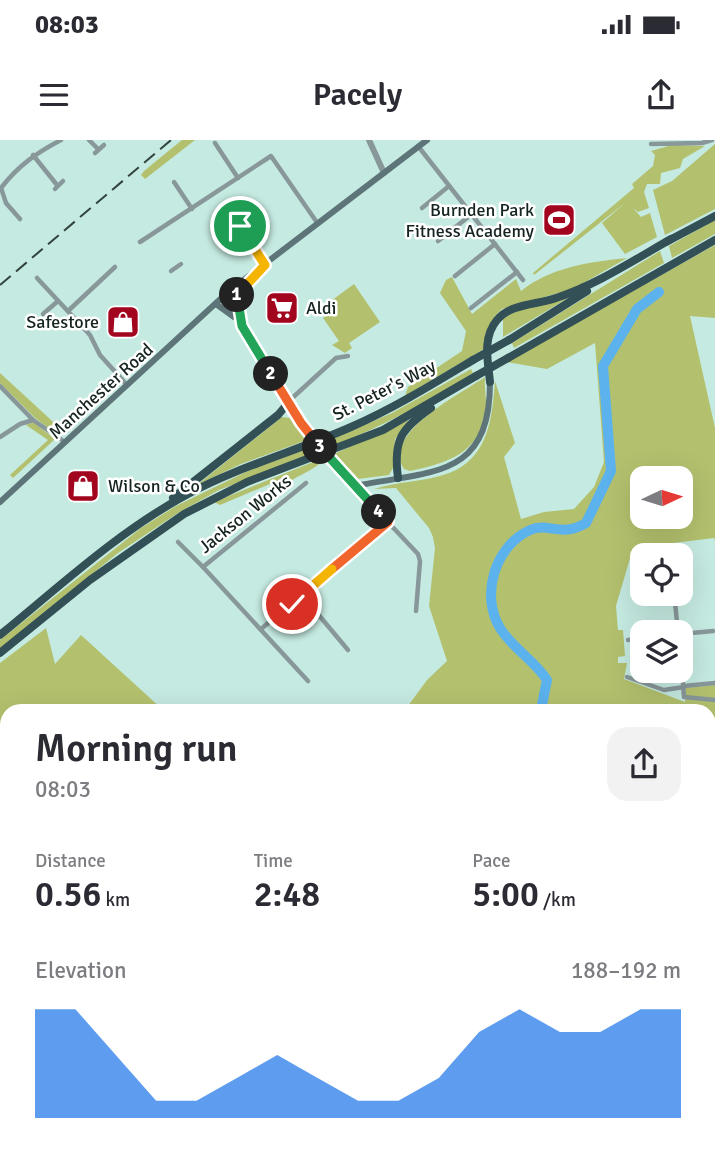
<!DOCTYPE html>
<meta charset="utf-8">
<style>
:root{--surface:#fff;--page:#f2f2f3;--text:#2b2b33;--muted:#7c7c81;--accent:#1a73e8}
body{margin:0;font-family:Signika,sans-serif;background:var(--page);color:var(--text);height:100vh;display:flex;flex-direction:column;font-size:26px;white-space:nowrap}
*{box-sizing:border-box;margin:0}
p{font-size:23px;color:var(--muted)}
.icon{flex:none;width:38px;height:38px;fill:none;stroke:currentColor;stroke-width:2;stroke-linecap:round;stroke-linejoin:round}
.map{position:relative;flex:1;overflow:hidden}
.side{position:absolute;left:0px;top:564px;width:716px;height:450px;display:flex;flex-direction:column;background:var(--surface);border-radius:21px 21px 0 0;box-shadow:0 7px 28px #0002}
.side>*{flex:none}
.needle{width:46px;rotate:86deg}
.controls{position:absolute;left:630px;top:326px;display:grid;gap:14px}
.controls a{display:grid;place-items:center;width:63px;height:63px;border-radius:14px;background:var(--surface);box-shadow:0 7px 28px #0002;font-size:35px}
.pin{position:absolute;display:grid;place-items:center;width:60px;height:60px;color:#fff;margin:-30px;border:4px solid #fff;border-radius:50%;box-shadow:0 2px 7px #0007}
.km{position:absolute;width:35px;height:35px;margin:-18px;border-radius:50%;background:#222;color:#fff;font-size:19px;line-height:35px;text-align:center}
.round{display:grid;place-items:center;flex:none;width:74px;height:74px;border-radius:21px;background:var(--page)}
.summary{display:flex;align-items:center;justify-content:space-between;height:119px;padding:0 35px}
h1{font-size:38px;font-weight:600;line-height:52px}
.figures{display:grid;grid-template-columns:repeat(3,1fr);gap:10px;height:119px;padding:7px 35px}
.figures div{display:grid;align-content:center}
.figures b{font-size:35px;font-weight:600}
.figures small{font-size:19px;font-weight:400}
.figures p{font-size:19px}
.chart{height:196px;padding:14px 35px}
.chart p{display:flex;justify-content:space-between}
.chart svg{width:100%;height:126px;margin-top:7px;fill:var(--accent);opacity:.7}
.status{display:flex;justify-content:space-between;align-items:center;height:49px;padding:0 35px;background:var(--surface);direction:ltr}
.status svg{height:19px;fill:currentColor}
header{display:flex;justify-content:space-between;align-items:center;height:91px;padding:0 35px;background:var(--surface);font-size:32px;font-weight:600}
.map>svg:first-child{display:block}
.green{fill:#b3c16e;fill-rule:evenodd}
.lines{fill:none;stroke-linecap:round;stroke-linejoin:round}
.river{stroke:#5cb2ed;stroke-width:10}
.minor{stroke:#88979a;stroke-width:4.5}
.tertiary{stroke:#88979a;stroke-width:6}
.secondary{stroke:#5d7479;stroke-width:6}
.trunk{stroke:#325056;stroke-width:8}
.rail{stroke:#32433f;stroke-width:2;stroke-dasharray:14 7;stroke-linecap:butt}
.secondary-bridge{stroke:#5d7479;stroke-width:6}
.trunk-bridge{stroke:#325056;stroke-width:8}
.split-1-casing{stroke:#fff;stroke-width:14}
.split-2-casing{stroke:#fff;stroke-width:14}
.split-3-casing{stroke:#fff;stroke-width:14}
.split-4-casing{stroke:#fff;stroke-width:14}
.split-5-casing{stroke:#fff;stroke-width:14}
.split-6-casing{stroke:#fff;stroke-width:14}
.split-1{stroke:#f5b400;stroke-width:9}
.split-2{stroke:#22a559;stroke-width:9}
.split-3{stroke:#f0652b;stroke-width:9}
.split-4{stroke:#22a559;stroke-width:9}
.split-5{stroke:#f0652b;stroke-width:9}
.split-6{stroke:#f5b400;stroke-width:9}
.labels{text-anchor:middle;stroke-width:5;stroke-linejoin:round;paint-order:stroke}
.poi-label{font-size:18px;fill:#162421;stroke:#fff;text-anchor:end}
.street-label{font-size:18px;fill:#162421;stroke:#fff}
</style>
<div class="status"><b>08:03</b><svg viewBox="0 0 49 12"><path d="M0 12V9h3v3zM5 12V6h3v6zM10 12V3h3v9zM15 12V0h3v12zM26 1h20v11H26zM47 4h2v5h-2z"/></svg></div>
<header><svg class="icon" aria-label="menu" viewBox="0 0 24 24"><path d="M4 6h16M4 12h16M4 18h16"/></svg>Pacely<svg class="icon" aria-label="share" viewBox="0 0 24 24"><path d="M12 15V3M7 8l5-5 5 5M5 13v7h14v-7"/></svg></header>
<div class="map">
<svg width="715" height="1012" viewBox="0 0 715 1012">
<rect width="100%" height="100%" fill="#c5eae1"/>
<g class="green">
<polygon points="182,0 195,0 145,39 141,35 144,31"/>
<polygon points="715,4 715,69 665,95 653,50 672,41"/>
<polygon points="672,5 705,6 683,19 680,28 661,33 660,44 647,44 644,52 649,68 638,72 633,68 641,77 650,73 657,97 625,114 602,83 625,63 534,135 533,133 634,48 632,44 653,26 655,15 651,11"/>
<polygon points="715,80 715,94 672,118 669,106"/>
<path d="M715,105V178L690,176L715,288V401L714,398L633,408L616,466L618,490H623L625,516L618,517V523H627L624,539L685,562L686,548L715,545V663L709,664V570H405L427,540L447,521L429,466L435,408L433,397L429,388L396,348L374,349C398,341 425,342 449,333C489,318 492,277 495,241L515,303L504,317L521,379L544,372L574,369L594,347L604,322L595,203L547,229L506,222ZM642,338H681V376H642Z"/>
<polygon points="660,111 664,123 514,208 512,203"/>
<path d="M627,118L573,149L502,169L495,176L484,209L405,256L408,247L462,211L466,191L440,153L446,140L452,137L472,174L516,139L521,151C551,127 590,122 627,118Z"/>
<polygon points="354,144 380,182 349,203 352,208 345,213 332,205 339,201 323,178 336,168 331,161"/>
<polygon points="568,158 503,197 503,178 510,172"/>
<path d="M471,229L473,233C428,262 381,287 331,307L326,302L392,273Z"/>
<polygon points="0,233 63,291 58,295 35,278 0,243"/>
<path d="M485,237C484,248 487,261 486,271C479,314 447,323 410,331L404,329C381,293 461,254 485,237Z"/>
<polygon points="282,277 290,278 307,300 241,324 197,345"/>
<polygon points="409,280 395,299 393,328 389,335 358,339 334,314"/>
<polygon points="33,282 55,299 13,338 10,335 48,300 26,285"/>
<polygon points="314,306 319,312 219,350 178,373 118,413 0,509 0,500 141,388 176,366 250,330"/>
<path d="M323,318L325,320C312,331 296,336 283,346L277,341L220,365L214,362Z"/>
<polygon points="46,488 55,524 81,495 163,570 7,570 7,967 0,971 0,960 6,957 0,932 0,523"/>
<polygon points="709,784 715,785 715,826 709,845"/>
<polygon points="92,1006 184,1006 175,1012 85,1012"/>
<polygon points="208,1006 627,1006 630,1010 198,1012"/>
</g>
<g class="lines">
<g class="river">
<path d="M541,570L547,540C534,520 512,508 500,488C480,455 495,406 530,390C549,382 561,398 586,383L611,331L603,226L637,169L659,152"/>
<polyline points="0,640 7,637"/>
<polyline points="709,671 715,670"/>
<polyline points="0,848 7,851"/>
<polyline points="124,1012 129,1006"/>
</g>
<g class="minor">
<polyline points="89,0 98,9"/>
<polyline points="215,3 238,38"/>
<polyline points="651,4 702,3 712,0"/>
<polyline points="418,6 523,140"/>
<polyline points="95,13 104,5"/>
<polyline points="33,15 57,45"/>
<polyline points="174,42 192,69"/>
<polyline points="55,49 63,41"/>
<polyline points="422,68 449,46"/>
<path d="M20,79L6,63L1,48C18,26 36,13 61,0"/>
<polyline points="240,86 265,125"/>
<polyline points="438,101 472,74"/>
<polyline points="140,102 271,16 318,84"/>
<polyline points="171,131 181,124"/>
<polyline points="455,136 495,104"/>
<polyline points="37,138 90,195 100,215 127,245"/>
<polyline points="471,168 517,132"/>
<polyline points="68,171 115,127"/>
<polyline points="43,174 58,161"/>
<polyline points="0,246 33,280 65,302"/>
<polyline points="289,261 336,218 348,216"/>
<polyline points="0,297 20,284 33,280"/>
<polyline points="306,343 203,427 308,541"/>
<polyline points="353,345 418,414 420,421 416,471"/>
<polyline points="178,402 203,427"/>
<polyline points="669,408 670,415"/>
<polyline points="674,453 678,492"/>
<polyline points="302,455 348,510"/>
<polyline points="261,489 388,382"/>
<polyline points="681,494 713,491"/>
<polyline points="628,500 642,498"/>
<polyline points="681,518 684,557 715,560"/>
<polyline points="627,537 664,550 684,547"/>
<polyline points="684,546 715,543"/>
<polyline points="709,927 715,926"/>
<polyline points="714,1012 715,1001"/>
</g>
<g class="tertiary">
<polyline points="369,0 384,33"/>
<polyline points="190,1012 200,1006"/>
</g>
<g class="secondary">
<polyline points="240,149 236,159 241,180"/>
<polyline points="228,152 233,171 307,291"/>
<polyline points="216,164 234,177"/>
<path d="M330,319L352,344L360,345C436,331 490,336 490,242"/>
<polyline points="0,362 228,152 427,0"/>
<polyline points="709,704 715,702"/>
<polyline points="635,1006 640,1012"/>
</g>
<g class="trunk">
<polyline points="666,102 715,76"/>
<polyline points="509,200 587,151"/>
<polyline points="508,218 715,100"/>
<path d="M490,242C488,221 482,198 497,180C511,163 537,165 556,158C596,145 634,120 671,99"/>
<path d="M398,338C393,300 401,289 431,268"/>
<polyline points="173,358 278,275 289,262"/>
<path d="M0,495C60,446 119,391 188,354C240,326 297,311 351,287C394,268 433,244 473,220"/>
<polyline points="0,513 90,440 184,374 247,342 383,290 476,236"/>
</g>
<polyline class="rail" points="0,145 171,0"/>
<polyline class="secondary-bridge" points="307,291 330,319"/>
<g class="trunk-bridge">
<polyline points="473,220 509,200"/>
<polyline points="476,236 508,218"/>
</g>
</g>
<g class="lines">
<defs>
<polyline id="split-1" points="237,155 265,125 240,86"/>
<polyline id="split-2" points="237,155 242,186 271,234"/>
<polyline id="split-3" points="271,234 301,283 320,307"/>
<polyline id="split-4" points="320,307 379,372"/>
<polyline id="split-5" points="332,429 388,382 379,372"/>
<polyline id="split-6" points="292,464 332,429"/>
</defs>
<use href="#split-1" class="split-1-casing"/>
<use href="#split-2" class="split-2-casing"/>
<use href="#split-3" class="split-3-casing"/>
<use href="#split-4" class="split-4-casing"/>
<use href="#split-5" class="split-5-casing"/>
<use href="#split-6" class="split-6-casing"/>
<use href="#split-1" class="split-1"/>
<use href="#split-2" class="split-2"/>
<use href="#split-3" class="split-3"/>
<use href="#split-4" class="split-4"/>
<use href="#split-5" class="split-5"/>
<use href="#split-6" class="split-6"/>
</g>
<defs>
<symbol id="stadium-square" viewBox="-11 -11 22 22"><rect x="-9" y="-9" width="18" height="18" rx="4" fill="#a2051e" stroke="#fff"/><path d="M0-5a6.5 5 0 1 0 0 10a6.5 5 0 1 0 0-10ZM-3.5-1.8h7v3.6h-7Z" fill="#fff"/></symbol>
<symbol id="supermarket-square" viewBox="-11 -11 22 22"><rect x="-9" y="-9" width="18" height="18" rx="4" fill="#a2051e" stroke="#fff"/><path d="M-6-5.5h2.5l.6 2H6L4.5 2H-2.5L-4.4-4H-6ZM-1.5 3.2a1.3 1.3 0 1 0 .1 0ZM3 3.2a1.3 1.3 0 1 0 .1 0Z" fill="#fff"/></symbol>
<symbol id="shop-square" viewBox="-11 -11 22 22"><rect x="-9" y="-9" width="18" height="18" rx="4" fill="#a2051e" stroke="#fff"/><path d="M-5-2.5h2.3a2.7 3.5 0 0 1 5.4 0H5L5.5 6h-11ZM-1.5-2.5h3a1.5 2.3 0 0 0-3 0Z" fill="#fff"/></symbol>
</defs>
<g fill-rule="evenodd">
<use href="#stadium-square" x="540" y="61" width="38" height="38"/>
<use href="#supermarket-square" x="263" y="149" width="38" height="38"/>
<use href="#shop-square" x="104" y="163" width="38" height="38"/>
<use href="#shop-square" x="64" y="327" width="38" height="38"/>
</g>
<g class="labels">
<g class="poi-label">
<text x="534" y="76">Burnden Park<tspan x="534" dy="21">Fitness Academy</tspan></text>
<text x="306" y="174" text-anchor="start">Aldi</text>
<text x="99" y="188">Safestore</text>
<text x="108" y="352" text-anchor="start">Wilson &amp; Co</text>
</g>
<g class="street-label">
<text transform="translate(384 250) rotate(-27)" y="6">St. Peter's Way</text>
<text transform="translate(101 251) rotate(-42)" y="6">Manchester Road</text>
<text transform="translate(245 374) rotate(-39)" y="6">Jackson Works</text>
</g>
</g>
</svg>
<div class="controls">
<a><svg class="needle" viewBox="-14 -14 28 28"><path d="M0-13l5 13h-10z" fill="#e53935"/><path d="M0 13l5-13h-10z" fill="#7c7c81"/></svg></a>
<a><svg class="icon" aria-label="locate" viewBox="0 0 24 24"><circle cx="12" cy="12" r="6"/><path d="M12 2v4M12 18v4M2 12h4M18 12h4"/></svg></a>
<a><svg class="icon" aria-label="layers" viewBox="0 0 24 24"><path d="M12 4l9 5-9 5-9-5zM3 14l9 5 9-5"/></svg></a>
</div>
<div class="pin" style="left:240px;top:86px;background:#1e9e55"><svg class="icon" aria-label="arrive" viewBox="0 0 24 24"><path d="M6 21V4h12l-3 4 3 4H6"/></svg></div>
<div class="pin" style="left:292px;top:464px;background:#d93025"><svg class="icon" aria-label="check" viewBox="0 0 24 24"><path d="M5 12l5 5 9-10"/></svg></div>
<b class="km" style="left:237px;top:155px">1</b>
<b class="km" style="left:271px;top:234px">2</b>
<b class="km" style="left:320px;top:307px">3</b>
<b class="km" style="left:379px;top:372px">4</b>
<section class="side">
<div class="summary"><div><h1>Morning run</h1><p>08:03</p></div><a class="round"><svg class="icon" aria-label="share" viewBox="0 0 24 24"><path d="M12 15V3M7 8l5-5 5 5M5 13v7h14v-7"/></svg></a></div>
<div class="figures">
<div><p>Distance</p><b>0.56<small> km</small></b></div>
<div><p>Time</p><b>2:48</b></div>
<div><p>Pace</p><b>5:00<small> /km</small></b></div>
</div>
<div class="chart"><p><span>Elevation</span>188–192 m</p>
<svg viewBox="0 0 160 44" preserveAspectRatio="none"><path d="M0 44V6L10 6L20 22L30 38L40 38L50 30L60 22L70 30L80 38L90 38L100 30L110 14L120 6L130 14L140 14L150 6L160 6V44z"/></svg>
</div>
</section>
</div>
